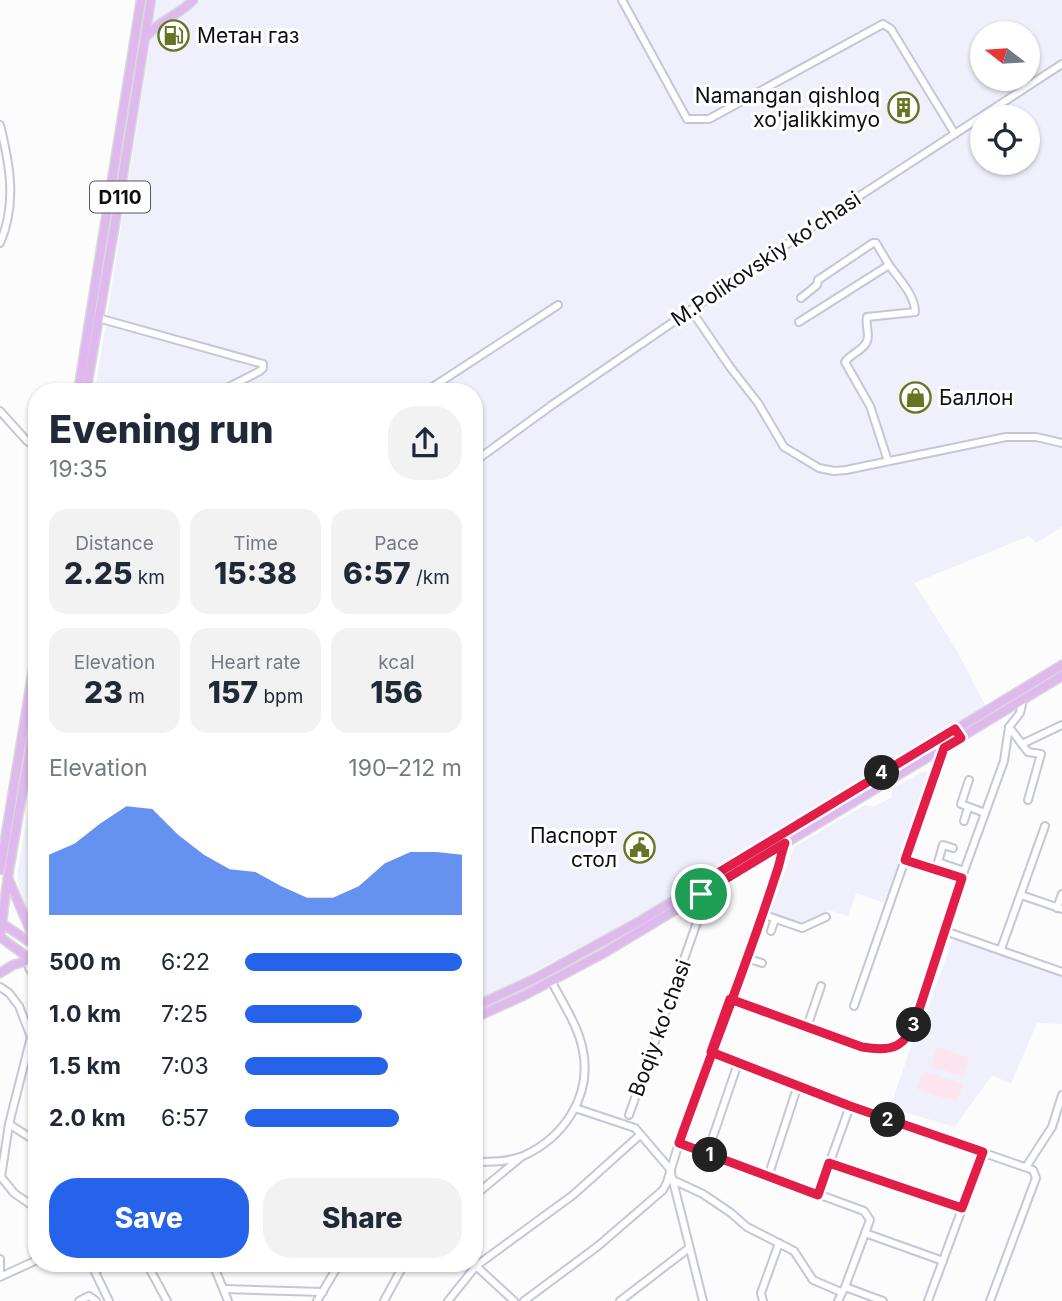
<!DOCTYPE html>
<meta charset="utf-8">
<style>
:root{--surface:#fff;--page:#f2f2f3;--text:#1f2937;--muted:#747a83;--accent:#2563eb}
body{margin:0;font-family:Inter,sans-serif;background:var(--page);color:var(--text);height:100vh;display:flex;flex-direction:column;font-size:26px;white-space:nowrap}
*{box-sizing:border-box;margin:0}
p{font-size:23px;color:var(--muted)}
.icon{flex:none;width:38px;height:38px;fill:none;stroke:currentColor;stroke-width:2;stroke-linecap:round;stroke-linejoin:round}
.map{position:relative;flex:1;overflow:hidden}
.sheet{position:absolute;left:28px;top:383px;width:455px;height:889px;display:flex;flex-direction:column;background:var(--surface);border-radius:28px;box-shadow:0 2px 5px #0004}
.sheet>*{flex:none}
.needle{width:46px;rotate:287deg}
.fabs{position:absolute;left:970px;top:21px;display:grid;gap:14px}
.fabs a{display:grid;place-items:center;width:70px;height:70px;border-radius:50%;background:var(--surface);box-shadow:0 2px 5px #0004;font-size:35px}
.pin{position:absolute;display:grid;place-items:center;width:60px;height:60px;color:#fff;margin:-30px;border:4px solid #fff;border-radius:50%;box-shadow:0 2px 7px #0007}
.km{position:absolute;width:35px;height:35px;margin:-18px;border-radius:50%;background:#222;color:#fff;font-size:19px;line-height:35px;text-align:center}
.round{display:grid;place-items:center;flex:none;width:74px;height:74px;border-radius:28px;background:var(--page)}
.overview{display:flex;align-items:center;justify-content:space-between;height:119px;padding:0 21px}
h1{font-size:38px;font-weight:800;line-height:52px}
.stats{display:grid;grid-template-columns:repeat(3,1fr);gap:10px;height:119px;padding:7px 21px}
.stats div{display:grid;align-content:center;border-radius:18px;background:var(--page);text-align:center}
.stats b{font-size:30px;font-weight:800}
.stats small{font-size:19px;font-weight:400}
.stats p{font-size:19px}
.chart{height:196px;padding:14px 21px}
.chart p{display:flex;justify-content:space-between}
.chart svg{width:100%;height:126px;margin-top:7px;fill:var(--accent);opacity:.7}
.primary-button{display:flex;gap:14px;margin-top:auto;padding:14px 21px}
.primary-button a{flex:1;height:80px;border-radius:28px;background:var(--accent);color:#fff;font-size:28px;font-weight:800;line-height:80px;text-align:center}
.primary-button a+a{background:var(--page);color:var(--text)}
ul{padding:0 21px;list-style:none;font-size:23px}
li{display:grid;grid-template-columns:112px 84px 1fr;align-items:center;height:52px}
li i{height:18px;border-radius:9px;background:var(--accent)}
.map>svg:first-child{display:block}
.built{fill:#eff0fb;fill-rule:evenodd}
.green{fill:#fce5ef}
.lines{fill:none;stroke-linecap:round;stroke-linejoin:round}
.minor-casing{stroke:#c5c6d9;stroke-width:10}
.major-casing{stroke:#d8d9da;stroke-width:11}
.minor{stroke:#fff;stroke-width:6}
.major{stroke:#dfb9ee;stroke-width:8}
.route-casing{stroke:#fff;stroke-width:14}
.route{stroke:#e11d48;stroke-width:9}
.labels{text-anchor:middle;stroke-width:6;stroke-linejoin:round;paint-order:stroke}
.shield{fill:#fff;stroke:#56575b;stroke-width:2}
.shield-label{font-size:19px;font-weight:bold;fill:#0e0f15}
.poi-label{font-size:21px;fill:#0e0f15;stroke:#fff;text-anchor:start}
.street-label{font-size:21px;fill:#0e0f15;stroke:#fff}
</style>
<div class="map">
<svg width="1062" height="1301" viewBox="0 0 1062 1301">
<rect width="100%" height="100%" fill="#fbfcfb"/>
<g class="built">
<path d="M157,0H1062V527L1036,543L1029,536L914,583L956,649L985,705L848,790L617,928L474,1003V392H95ZM982,33H1027V79H982ZM982,117H1027V163H982Z"/>
<polygon points="37,754 37,916 26,912 17,877"/>
<polygon points="924,771 929,773 885,903 856,893 848,916 829,910 800,927 769,916 794,847 865,805 874,807 892,797 892,789"/>
<polygon points="957,938 1062,976 1062,1024 1037,1023 1011,1084 992,1075 955,1127 890,1108 915,1035 919,1035 952,941"/>
</g>
<g class="green">
<polygon points="937,1047 969,1058 963,1076 931,1066"/>
<polygon points="923,1071 963,1084 957,1102 917,1089"/>
</g>
<g class="lines">
<defs>
<g id="minor">
<polyline points="622,0 687,119 709,119 883,24 891,29 955,134"/>
<path d="M0,125C10,165 17,204 0,243"/>
<polyline points="801,298 817,285 818,280 873,243 876,243 889,265"/>
<polyline points="691,310 730,367 758,403 784,447 819,468 834,471 846,470 1006,437 1036,437 1062,443"/>
<polyline points="98,318 263,364 263,368 260,371 219,392"/>
<path d="M799,322L889,265C899,279 915,295 915,312L867,317C865,325 870,334 867,341C864,350 850,354 845,362L870,406L888,461"/>
<polyline points="425,392 558,305"/>
<polyline points="0,411 27,441 37,447"/>
<polyline points="474,462 552,405 815,225 1062,64"/>
<polyline points="1009,727 1028,752 1041,754 1028,800"/>
<polyline points="1022,744 1062,725"/>
<polyline points="969,780 961,804 985,813"/>
<polyline points="964,821 968,808"/>
<polyline points="953,848 943,845 938,862 964,871"/>
<polyline points="905,860 962,878"/>
<polyline points="1021,895 1062,909"/>
<polyline points="702,901 716,905"/>
<polyline points="1057,908 1062,894"/>
<polyline points="762,914 802,928 826,917"/>
<polyline points="771,931 775,919"/>
<polyline points="945,931 1062,972"/>
<polyline points="1001,949 1045,826"/>
<polyline points="746,958 762,963"/>
<polyline points="30,960 29,968 37,980"/>
<polyline points="0,987 9,993 19,1006 31,1037 9,1124 1,1177 14,1193 37,1209"/>
<path d="M730,999L862,1047C892,1052 904,1047 916,1019L964,871L1004,761L1009,727L1020,713L1023,700"/>
<polyline points="854,1006 944,748"/>
<polyline points="807,1027 821,986"/>
<polyline points="711,1052 850,1106 1033,1170 1036,1178 990,1301"/>
<polyline points="575,1108 635,1128 670,1169 703,1301"/>
<polyline points="629,1115 701,911 701,894 698,885"/>
<polyline points="9,1124 37,1142"/>
<polyline points="679,1143 864,1211 870,1220 845,1287 883,1301"/>
<polyline points="707,1154 738,1063"/>
<path d="M474,1162C490,1162 508,1162 523,1156C563,1138 592,1097 583,1051C579,1027 563,1004 552,982"/>
<polyline points="829,1163 962,1208"/>
<polyline points="1026,1167 1052,1127 1062,1095"/>
<polyline points="768,1177 798,1085"/>
<polyline points="673,1180 703,1194 731,1213 747,1227 794,1251 813,1280 841,1292"/>
<polyline points="818,1195 850,1106"/>
<polyline points="474,1196 520,1158"/>
<polyline points="865,1233 943,1261"/>
<polyline points="0,1259 0,1277"/>
<polyline points="103,1264 95,1272 109,1301"/>
<polyline points="147,1264 167,1301"/>
<polyline points="213,1264 228,1301"/>
<polyline points="476,1266 514,1301"/>
<polyline points="2,1276 37,1260"/>
<polyline points="224,1289 323,1292"/>
<polyline points="79,1301 89,1296 96,1301"/>
<polyline points="317,1301 339,1264"/>
<polyline points="384,1301 404,1264"/>
<polyline points="448,1301 476,1266 573,1195 640,1135"/>
<polyline points="524,1301 598,1246 663,1190 667,1182 679,1143 777,872 785,843 782,833"/>
<polyline points="620,1301 689,1248"/>
<polyline points="763,1301 761,1293 779,1243"/>
<polyline points="838,1301 844,1289"/>
<polyline points="928,1301 983,1152"/>
</g>
<g id="major">
<path d="M147,36C159,20 180,15 193,0"/>
<polyline points="78,392 141,0"/>
<polyline points="86,392 116,218 151,0"/>
<polyline points="0,870 37,646"/>
<polyline points="8,878 37,946"/>
<polyline points="0,922 37,947"/>
<polyline points="0,937 8,876 37,707"/>
<polyline points="0,937 37,964"/>
<polyline points="0,973 13,965 30,960"/>
<polyline points="474,1007 536,978 640,921 1062,665"/>
<polyline points="474,1018 525,995 604,953 1062,676"/>
</g>
</defs>
<use href="#minor" class="minor-casing"/>
<use href="#major" class="major-casing"/>
<use href="#minor" class="minor"/>
<use href="#major" class="major"/>
</g>
<g class="lines">
<defs>
<path id="route" d="M701,894L785,843C781,853 780,864 776,874C747,965 711,1053 679,1143L818,1195L829,1163L962,1208L983,1152L850,1106L711,1052L730,999L862,1047C892,1052 905,1048 916,1019L962,878L905,860L944,748L961,738L955,729L698,885L701,894"/>
</defs>
<use href="#route" class="route-casing"/>
<use href="#route" class="route"/>
</g>
<defs>
<symbol id="fuel-ring" viewBox="-11 -11 22 22"><circle r="9.5" fill="#fff" stroke="#657523" stroke-width="1.5"/><path d="M-5.5-6h7V0h2V4h1.3V-2.5L3-4.5l.8-.8L6-3V5H2.5V1h-1V6h-7ZM-4.2-4.7v3.2H.2V-4.7Z" fill="#657523"/></symbol>
<symbol id="building-ring" viewBox="-11 -11 22 22"><circle r="9.5" fill="#fff" stroke="#657523" stroke-width="1.5"/><path d="M-4-6H4V6H1V3H-1V6H-4ZM-2.5-4.3h1.7v1.8h-1.7ZM.8-4.3h1.7v1.8H.8ZM-2.5-1h1.7V.8h-1.7ZM.8-1h1.7V.8H.8Z" fill="#657523"/></symbol>
<symbol id="shop-ring" viewBox="-11 -11 22 22"><circle r="9.5" fill="#fff" stroke="#657523" stroke-width="1.5"/><path d="M-5-2.5h2.3a2.7 3.5 0 0 1 5.4 0H5L5.5 6h-11ZM-1.5-2.5h3a1.5 2.3 0 0 0-3 0Z" fill="#657523"/></symbol>
<symbol id="civic-ring" viewBox="-11 -11 22 22"><circle r="9.5" fill="#fff" stroke="#657523" stroke-width="1.5"/><path d="M-.6-6.5H3V-4.5H.6V-3L4-1V1h2V6H-6V1h2V-1L-.6-3ZM-1.2 2.5V6h2.4V2.5Z" fill="#657523"/></symbol>
</defs>
<g fill-rule="evenodd">
<use href="#fuel-ring" x="156" y="18" width="35" height="35"/>
<use href="#building-ring" x="886" y="90" width="35" height="35"/>
<use href="#shop-ring" x="898" y="380" width="35" height="35"/>
<use href="#civic-ring" x="622" y="830" width="35" height="35"/>
</g>
<g class="labels">
<rect class="shield" x="90" y="181.5" width="60" height="31" rx="5"/>
<g class="shield-label">
<text x="120" y="204">D110</text>
</g>
<g class="poi-label">
<text x="197" y="43">Метан газ</text>
<text x="880" y="103" text-anchor="end">Namangan qishloq<tspan x="880" dy="24">xo'jalikkimyo</tspan></text>
<text x="939" y="405">Баллон</text>
<text x="617" y="843" text-anchor="end">Паспорт<tspan x="617" dy="24">стол</tspan></text>
</g>
<g class="street-label">
<text transform="translate(766 259) rotate(-34)" y="7">M.Polikovskiy koʻchasi</text>
<text transform="translate(660 1028) rotate(-70)" y="7">Boqiy koʻchasi</text>
</g>
</g>
</svg>
<div class="fabs">
<a><svg class="needle" viewBox="-14 -14 28 28"><path d="M0-13l5 13h-10z" fill="#e53935"/><path d="M0 13l5-13h-10z" fill="#747a83"/></svg></a>
<a><svg class="icon" aria-label="locate" viewBox="0 0 24 24"><circle cx="12" cy="12" r="6"/><path d="M12 2v4M12 18v4M2 12h4M18 12h4"/></svg></a>
</div>
<div class="pin" style="left:701px;top:894px;background:#1e9e55"><svg class="icon" aria-label="arrive" viewBox="0 0 24 24"><path d="M6 21V4h12l-3 4 3 4H6"/></svg></div>
<b class="km" style="left:710px;top:1155px">1</b>
<b class="km" style="left:888px;top:1120px">2</b>
<b class="km" style="left:914px;top:1025px">3</b>
<b class="km" style="left:882px;top:773px">4</b>
<section class="sheet">
<div class="overview"><div><h1>Evening run</h1><p>19:35</p></div><a class="round"><svg class="icon" aria-label="share" viewBox="0 0 24 24"><path d="M12 15V3M7 8l5-5 5 5M5 13v7h14v-7"/></svg></a></div>
<div class="stats">
<div><p>Distance</p><b>2.25<small> km</small></b></div>
<div><p>Time</p><b>15:38</b></div>
<div><p>Pace</p><b>6:57<small> /km</small></b></div>
</div>
<div class="stats">
<div><p>Elevation</p><b>23<small> m</small></b></div>
<div><p>Heart rate</p><b>157<small> bpm</small></b></div>
<div><p>kcal</p><b>156</b></div>
</div>
<div class="chart"><p><span>Elevation</span>190–212 m</p>
<svg viewBox="0 0 160 44" preserveAspectRatio="none"><path d="M0 44V23L10 19L20 12L30 6L40 7L50 16L60 23L70 28L80 29L90 34L100 38L110 38L120 34L130 26L140 22L150 22L160 23V44z"/></svg>
</div>
<ul>
<li><b>500 m</b>6:22<i style="width:100%"></i></li>
<li><b>1.0 km</b>7:25<i style="width:54%"></i></li>
<li><b>1.5 km</b>7:03<i style="width:66%"></i></li>
<li><b>2.0 km</b>6:57<i style="width:71%"></i></li>
</ul>
<div class="primary-button"><a>Save</a><a>Share</a></div>
</section>
</div>
